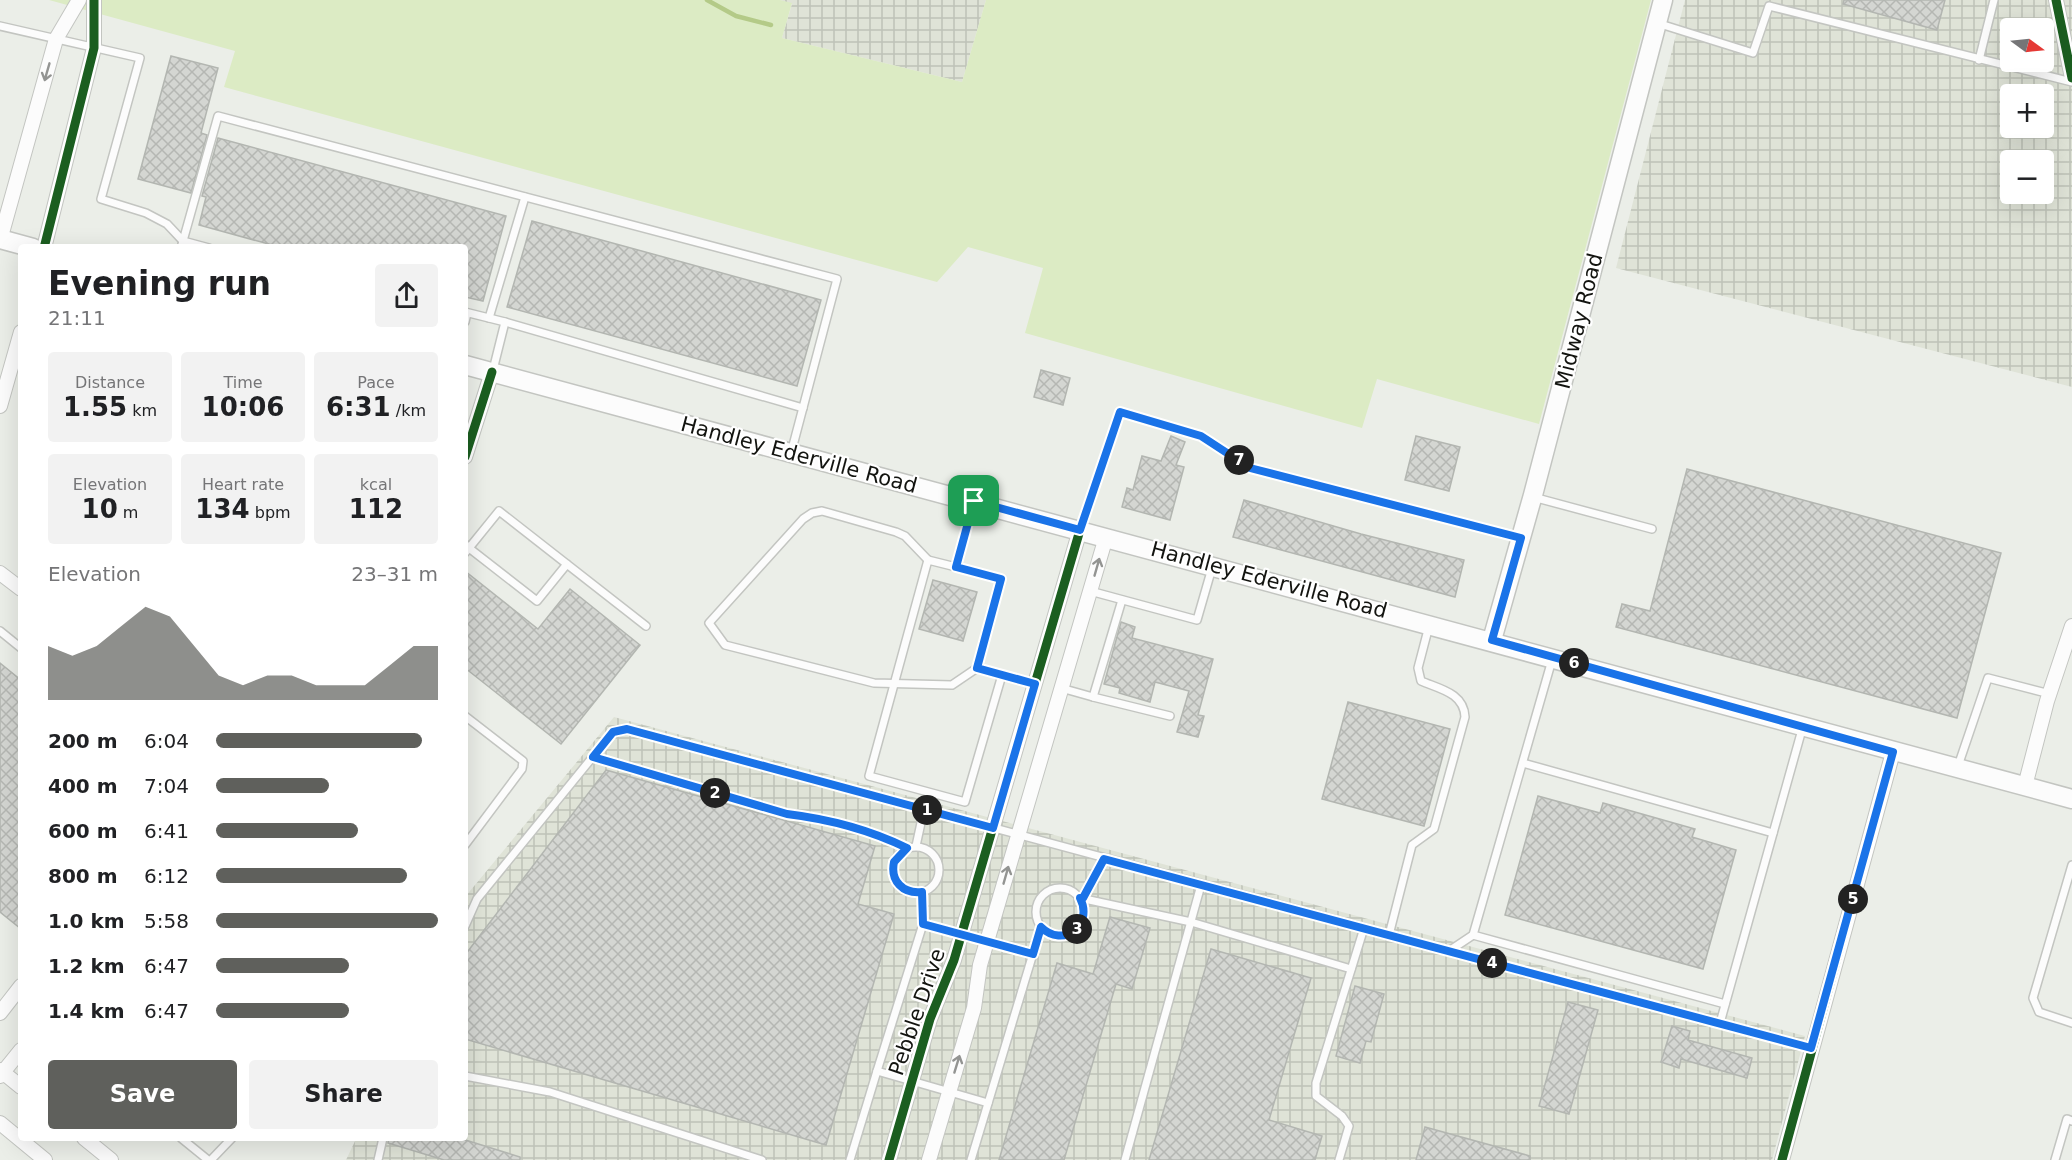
<!DOCTYPE html>
<meta charset="utf-8">
<style>
:root{--surface:#fff;--page:#f2f2f2;--text:#202124;--muted:#757577;--accent:#5f605c}
body{margin:0;font-family:"DejaVu Sans",sans-serif;background:var(--page);color:var(--text);height:100vh;display:flex;flex-direction:column;font-size:22px;white-space:nowrap}
*{box-sizing:border-box;margin:0}
p{font-size:20px;color:var(--muted)}
.icon{flex:none;width:33px;height:33px;fill:none;stroke:currentColor;stroke-width:2;stroke-linecap:round;stroke-linejoin:round}
.map{position:relative;flex:1;overflow:hidden}
.side{position:absolute;left:18px;top:244px;width:450px;height:897px;display:flex;flex-direction:column;background:var(--surface);border-radius:6px;box-shadow:0 6px 24px #0002}
.side>*{flex:none}
.needle{width:39px;rotate:105deg}
.tools{position:absolute;left:2000px;top:18px;display:grid;gap:12px}
.tools a{display:grid;place-items:center;width:54px;height:54px;border-radius:6px;background:var(--surface);box-shadow:0 6px 24px #0002;font-size:30px}
.pin{position:absolute;display:grid;place-items:center;width:51px;height:51px;color:#fff;margin:-26px;border-radius:12px;box-shadow:0 3px 9px #0006}
.km{position:absolute;width:30px;height:30px;margin:-15px;border-radius:50%;background:#222;color:#fff;font-size:16px;line-height:30px;text-align:center}
.round{display:grid;place-items:center;flex:none;width:63px;height:63px;border-radius:6px;background:var(--page)}
.headline{display:flex;align-items:center;justify-content:space-between;height:102px;padding:0 30px}
h1{font-size:33px;font-weight:700;line-height:45px}
.stats{display:grid;grid-template-columns:repeat(3,1fr);gap:9px;height:102px;padding:6px 30px}
.stats div{display:grid;align-content:center;border-radius:6px;background:var(--page);text-align:center}
.stats b{font-size:26px;font-weight:700}
.stats small{font-size:16px;font-weight:400}
.stats p{font-size:16px}
.chart{height:168px;padding:12px 30px}
.chart p{display:flex;justify-content:space-between}
.chart svg{width:100%;height:108px;margin-top:6px;fill:var(--accent);opacity:.7}
.action{display:flex;gap:12px;margin-top:auto;padding:12px 30px}
.action a{flex:1;height:69px;border-radius:6px;background:var(--accent);color:#fff;font-size:24px;font-weight:700;line-height:69px;text-align:center}
.action a+a{background:var(--page);color:var(--text)}
ul{padding:0 30px;list-style:none;font-size:20px}
li{display:grid;grid-template-columns:96px 72px 1fr;align-items:center;height:45px}
li i{height:15px;border-radius:8px;background:var(--accent)}
.map>svg:first-child{display:block}
.industrial{fill:url(#industrial-grid);fill-rule:evenodd}
.green{fill:#dcebc4}
.lines{fill:none;stroke-linecap:round;stroke-linejoin:round}
.stream{stroke:#b4ca88;stroke-width:4.5}
.building{fill:url(#building-cross-hatch);stroke:#b3b6b1;stroke-width:1.5}
.service-casing{stroke:#c3c5c1;stroke-width:10}
.minor-casing{stroke:#c3c5c1;stroke-width:16}
.secondary-casing{stroke:#c3c5c1;stroke-width:21}
.service{stroke:#fcfcfc;stroke-width:7}
.minor{stroke:#fcfcfc;stroke-width:14}
.secondary{stroke:#fcfcfc;stroke-width:18}
.cycleway-casing{stroke:#fff;stroke-width:13}
.cycleway{stroke:#1b5e20;stroke-width:9}
.oneway{stroke:#939492}
.route-casing{stroke:#fff;stroke-width:12}
.route{stroke:#1a73e8;stroke-width:8}
.labels{text-anchor:middle;stroke-width:4.5;stroke-linejoin:round;paint-order:stroke}
.street-label{font-size:21px;fill:#131410;stroke:#fff}
</style>
<div class="map">
<svg width="2072" height="1160" viewBox="0 0 2072 1160">
<defs>
<pattern id="industrial-grid" width="8" height="8" patternUnits="userSpaceOnUse" patternTransform="scale(1.5)"><rect width="8" height="8" fill="#dfe3d7"/><path d="M0 4h8M4 0v8" fill="none" stroke="#bec2b8"/></pattern>
<pattern id="building-cross-hatch" width="8" height="8" patternUnits="userSpaceOnUse" patternTransform="scale(1.5)"><rect width="8" height="8" fill="#d4d6d2"/><path d="M0 0l8 8M0 8l8-8" fill="none" stroke="#b5b7b3"/></pattern>
</defs>
<rect width="100%" height="100%" fill="#ebeee8"/>
<g class="industrial">
<polygon points="780,0 986,0 962,82 782,38 792,4"/>
<path d="M1685,0H2072V387L1616,268ZM2010,28H2043V62H2010ZM2010,94H2043V128H2010ZM2010,160H2043V194H2010Z"/>
<polygon points="614,717 1805,1036 1772,1160 346,1160 356,1139 465,1138 465,897"/>
</g>
<polygon class="green" points="49,0 780,0 792,3 782,38 962,82 986,0 1651,0 1539,424 1377,379 1362,428 1025,333 1043,268 968,247 937,282 224,87 235,51"/>
<g class="lines">
<polyline class="stream" points="707,0 736,16 771,25"/>
</g>
<g class="building">
<polygon points="1844,0 1945,0 1937,30 1843,4"/>
<polygon points="171,56 218,68 201,133 207,135 191,193 138,179"/>
<polygon points="218,138 506,216 483,301 465,297 465,248 283,248 199,225 206,197 202,196"/>
<polygon points="532,221 821,300 797,386 507,307"/>
<polygon points="1041,370 1070,378 1063,405 1034,397"/>
<polygon points="1171,436 1185,442 1176,465 1184,467 1170,520 1122,507 1127,488 1133,490 1142,456 1161,461"/>
<polygon points="1416,436 1460,447 1449,491 1405,480"/>
<polygon points="1687,469 2001,553 1957,718 1616,627 1622,604 1650,611"/>
<polygon points="1244,500 1361,534 1464,560 1455,597 1233,537"/>
<polygon points="465,571 538,629 570,589 640,645 561,744 465,668"/>
<polygon points="933,580 977,592 963,641 919,629"/>
<polygon points="1121,622 1135,627 1132,638 1213,659 1198,715 1204,716 1198,737 1177,732 1189,691 1155,682 1150,702 1119,693 1120,688 1104,684"/>
<polygon points="0,663 21,680 21,929 0,912"/>
<polygon points="1348,702 1450,729 1424,826 1322,799"/>
<polygon points="606,770 875,846 858,904 894,914 826,1145 465,1039 465,955"/>
<polygon points="1538,796 1600,813 1603,803 1695,829 1692,837 1736,850 1703,969 1505,915"/>
<polygon points="1110,917 1150,928 1132,989 1116,984 1064,1160 999,1160 1057,963 1093,974"/>
<polygon points="1211,949 1311,978 1269,1120 1322,1136 1315,1160 1149,1160"/>
<polygon points="1355,986 1384,994 1371,1042 1366,1041 1360,1063 1336,1056"/>
<polygon points="1568,1002 1598,1010 1569,1114 1539,1106"/>
<polygon points="1672,1026 1690,1031 1688,1040 1752,1058 1747,1078 1681,1059 1679,1068 1661,1062"/>
<polygon points="1425,1127 1530,1156 1530,1160 1416,1160"/>
<polygon points="389,1138 459,1138 520,1157 520,1160 444,1160 388,1143"/>
</g>
<g class="lines">
<defs>
<g id="service">
<polyline points="1657,23 1753,53 1769,6 2072,82"/>
<polyline points="0,26 140,58 101,199 146,213 167,224 183,241 209,248"/>
<polyline points="1979,60 1994,0"/>
<polyline points="181,248 218,116 837,279 791,453"/>
<polyline points="465,312 505,322 493,370"/>
<polyline points="489,318 525,197"/>
<polyline points="465,322 467,313"/>
<polyline points="505,322 803,408"/>
<polyline points="1533,497 1652,529"/>
<polyline points="973,504 956,567 1001,579 977,668 1035,684"/>
<polyline points="1080,530 1120,412 1201,436 1250,468 1520,538"/>
<polyline points="465,544 469,548 465,553"/>
<polyline points="928,560 905,536 896,532 822,511 812,513 803,519 709,623 725,645 874,683 952,685 977,668"/>
<polyline points="567,564 537,601 469,548 499,511 646,626"/>
<polyline points="956,567 928,560 869,776 965,802 1002,675"/>
<polyline points="1090,591 1197,620 1212,568"/>
<polyline points="1122,600 1093,697 1170,716"/>
<polyline points="0,631 21,648"/>
<polyline points="1061,688 1093,697"/>
<polyline points="465,716 523,761 522,769 465,845"/>
<path d="M593,757L787,814C828,819 870,830 907,848"/>
<polyline points="1523,763 1773,833"/>
<polyline points="1958,766 1988,678 2050,694"/>
<polyline points="916,846 924,809"/>
<circle cx="916" cy="870" r="23"/>
<polyline points="2072,865 2033,998 2039,1012 2072,1023"/>
<circle cx="1060" cy="912" r="24"/>
<polyline points="1080,898 1191,922 1351,969"/>
<polyline points="1083,898 1104,859"/>
<polyline points="923,924 1033,954"/>
<polyline points="465,926 477,899 613,732 627,729 1811,1048"/>
<path d="M1389,935L1412,845L1434,829L1465,717C1464,693 1440,689 1421,681L1418,668L1429,626"/>
<polyline points="1473,935 1725,1004"/>
<polyline points="1449,951 1473,935 1552,660"/>
<polyline points="1720,1023 1803,726"/>
<polyline points="877,1071 923,924 922,892"/>
<polyline points="465,1076 550,1092 762,1160"/>
<polyline points="181,1138 208,1160"/>
<polyline points="211,1160 232,1138"/>
<polyline points="378,1160 383,1138"/>
<polyline points="850,1160 877,1071 988,1103"/>
<polyline points="971,1160 1041,927"/>
<polyline points="1125,1160 1201,885"/>
<polyline points="1339,1160 1349,1126 1342,1116 1316,1096 1316,1083 1364,928"/>
<polyline points="2055,1160 2067,1119 2072,1121"/>
</g>
<g id="minor">
<polyline points="2056,0 2072,78"/>
<polyline points="0,240 56,39 79,0"/>
<polyline points="44,248 94,48 94,0"/>
<polyline points="0,406 21,332"/>
<polyline points="465,457 492,372"/>
<polyline points="0,573 21,589"/>
<polyline points="2025,786 2047,701 2072,626"/>
<polyline points="0,1013 21,986"/>
<polyline points="0,1070 21,1087"/>
<polyline points="0,1076 21,1050"/>
<polyline points="0,1123 45,1160"/>
<polyline points="84,1138 111,1160"/>
<polyline points="889,1160 930,1019 954,960 1080,530"/>
<polyline points="929,1160 974,1008 980,965 1106,537"/>
<polyline points="1782,1160 1893,752"/>
</g>
<g id="secondary">
<polyline points="0,239 33,248"/>
<polyline points="465,365 2072,799"/>
<polyline points="1492,640 1533,495 1663,0"/>
</g>
</defs>
<use href="#service" class="service-casing"/>
<use href="#minor" class="minor-casing"/>
<use href="#secondary" class="secondary-casing"/>
<use href="#service" class="service"/>
<use href="#minor" class="minor"/>
<use href="#secondary" class="secondary"/>
<defs>
<g id="cycleway">
<polyline points="2056,0 2072,78"/>
<polyline points="44,248 94,48 94,0"/>
<polyline points="465,457 492,372"/>
<polyline points="889,1160 930,1019 954,960 1080,530"/>
<polyline points="1782,1160 1893,752"/>
</g>
</defs>
<use href="#cycleway" class="cycleway-casing"/>
<use href="#cycleway" class="cycleway"/>
</g>
<defs><path id="oneway-shaft" d="M-6 0H5M1.5-3L5.5 0L1.5 3" fill="none" stroke-width="1.6" stroke-linecap="round" stroke-linejoin="round" transform="scale(1.5)"/></defs>
<g class="oneway">
<use href="#oneway-shaft" transform="translate(47 72) rotate(106)"/>
<use href="#oneway-shaft" transform="translate(1097 567) rotate(-74)"/>
<use href="#oneway-shaft" transform="translate(1006 875) rotate(-74)"/>
<use href="#oneway-shaft" transform="translate(957 1064) rotate(-73)"/>
</g>
<g class="lines">
<defs>
<path id="route" d="M1120,412L1201,436L1250,468L1521,538L1492,640L1893,752L1811,1048L1104,859L1083,898H1080C1094,925 1063,949 1041,927L1033,954L923,924L922,892C903,894 890,881 894,862L907,848C870,830 828,819 787,814L593,757L613,732L627,729L993,828L1035,684L977,668L1001,579L956,567L974,501L1080,530Z"/>
</defs>
<use href="#route" class="route-casing"/>
<use href="#route" class="route"/>
</g>
<g class="labels">
<g class="street-label">
<text transform="translate(1579 321) rotate(-76)" y="7">Midway Road</text>
<text transform="translate(799 455) rotate(15)" y="7">Handley Ederville Road</text>
<text transform="translate(1269 580) rotate(15)" y="7">Handley Ederville Road</text>
<text transform="translate(917 1012) rotate(-71)" y="7">Pebble Drive</text>
</g>
</g>
</svg>
<div class="tools">
<a><svg class="needle" viewBox="-14 -14 28 28"><path d="M0-13l5 13h-10z" fill="#e53935"/><path d="M0 13l5-13h-10z" fill="#757577"/></svg></a>
<a>+</a>
<a>−</a>
</div>
<div class="pin" style="left:974px;top:501px;background:#1e9e55"><svg class="icon" aria-label="arrive" viewBox="0 0 24 24"><path d="M6 21V4h12l-3 4 3 4H6"/></svg></div>
<b class="km" style="left:927px;top:810px">1</b>
<b class="km" style="left:715px;top:793px">2</b>
<b class="km" style="left:1077px;top:929px">3</b>
<b class="km" style="left:1492px;top:963px">4</b>
<b class="km" style="left:1853px;top:899px">5</b>
<b class="km" style="left:1574px;top:663px">6</b>
<b class="km" style="left:1239px;top:460px">7</b>
<section class="side">
<div class="headline"><div><h1>Evening run</h1><p>21:11</p></div><a class="round"><svg class="icon" aria-label="share" viewBox="0 0 24 24"><path d="M12 15V3M7 8l5-5 5 5M5 13v7h14v-7"/></svg></a></div>
<div class="stats">
<div><p>Distance</p><b>1.55<small> km</small></b></div>
<div><p>Time</p><b>10:06</b></div>
<div><p>Pace</p><b>6:31<small> /km</small></b></div>
</div>
<div class="stats">
<div><p>Elevation</p><b>10<small> m</small></b></div>
<div><p>Heart rate</p><b>134<small> bpm</small></b></div>
<div><p>kcal</p><b>112</b></div>
</div>
<div class="chart"><p><span>Elevation</span>23–31 m</p>
<svg viewBox="0 0 160 44" preserveAspectRatio="none"><path d="M0 44V22L10 26L20 22L30 14L40 6L50 10L60 22L70 34L80 38L90 34L100 34L110 38L120 38L130 38L140 30L150 22L160 22V44z"/></svg>
</div>
<ul>
<li><b>200 m</b>6:04<i style="width:93%"></i></li>
<li><b>400 m</b>7:04<i style="width:51%"></i></li>
<li><b>600 m</b>6:41<i style="width:64%"></i></li>
<li><b>800 m</b>6:12<i style="width:86%"></i></li>
<li><b>1.0 km</b>5:58<i style="width:100%"></i></li>
<li><b>1.2 km</b>6:47<i style="width:60%"></i></li>
<li><b>1.4 km</b>6:47<i style="width:60%"></i></li>
</ul>
<div class="action"><a>Save</a><a>Share</a></div>
</section>
</div>
